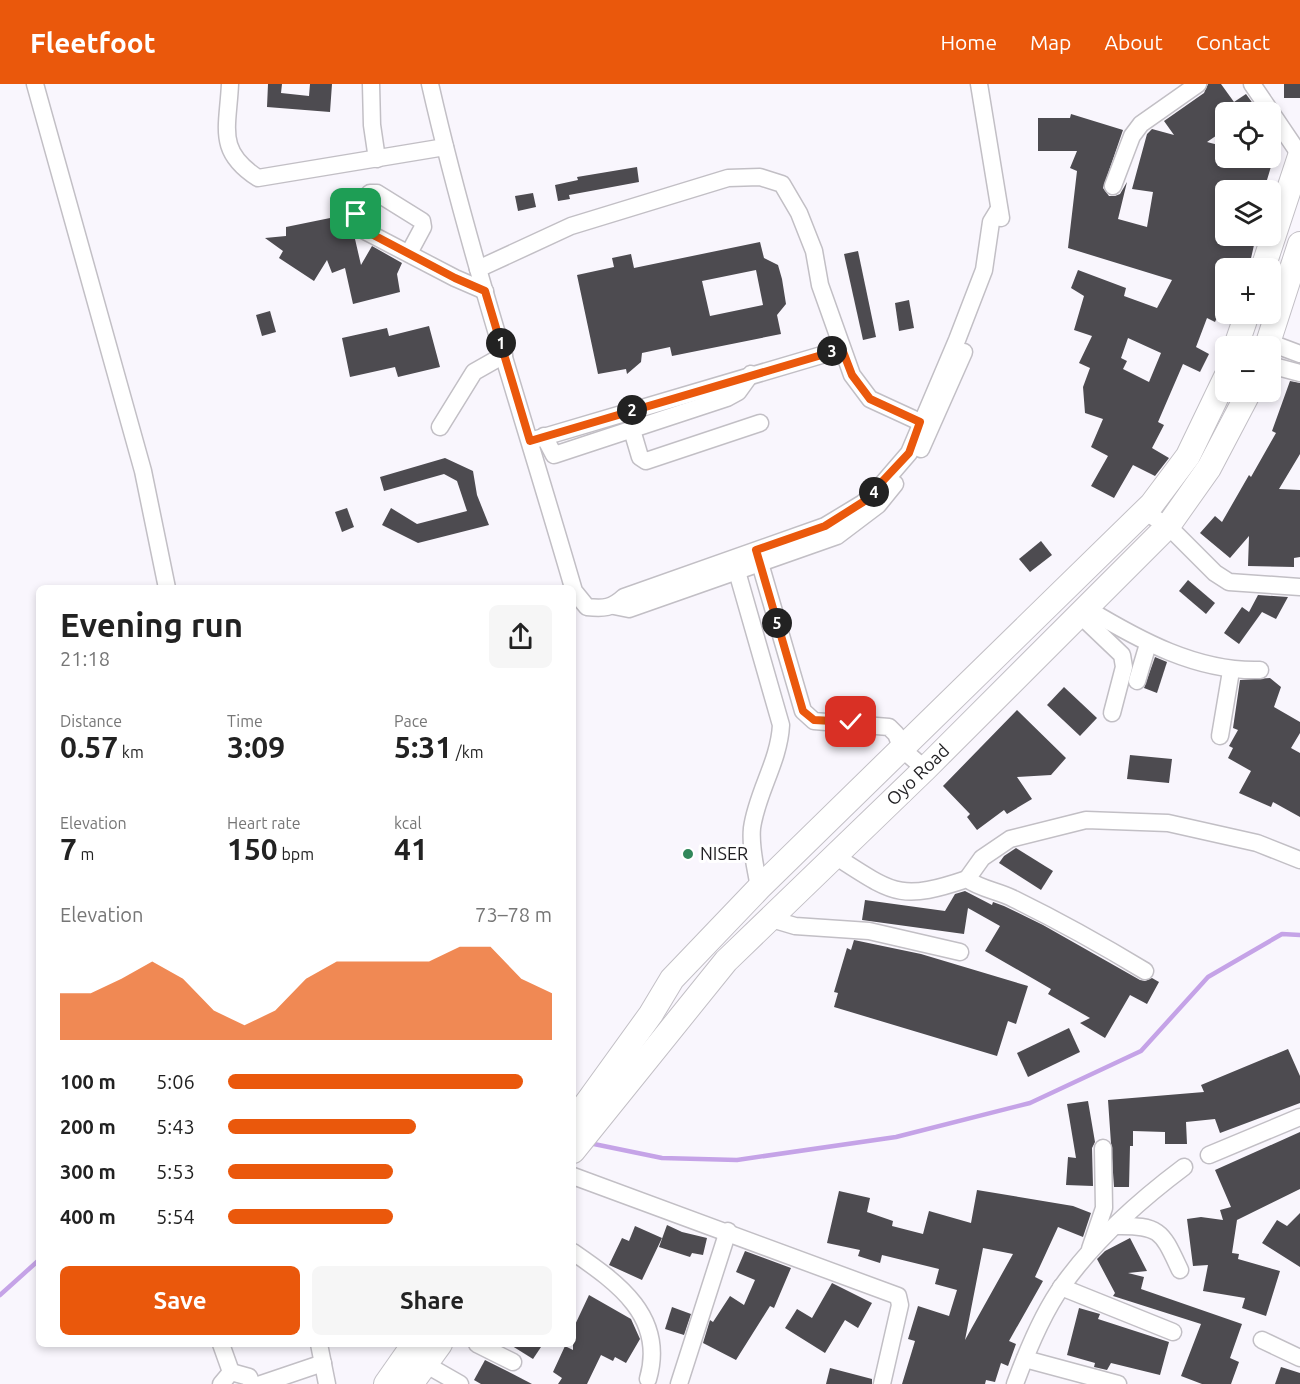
<!DOCTYPE html>
<meta charset="utf-8">
<style>
:root{--surface:#fff;--page:#f6f6f6;--text:#222;--muted:#767676;--accent:#ea580c}
body{margin:0;font-family:Ubuntu,sans-serif;background:var(--page);color:var(--text);height:100vh;display:flex;flex-direction:column;font-size:22px;white-space:nowrap}
*{box-sizing:border-box;margin:0}
p{font-size:20px;color:var(--muted)}
.icon{flex:none;width:33px;height:33px;fill:none;stroke:currentColor;stroke-width:2;stroke-linecap:round;stroke-linejoin:round}
.map{position:relative;flex:1;overflow:hidden}
.sheet{position:absolute;left:36px;top:501px;width:540px;height:762px;display:flex;flex-direction:column;background:var(--surface);border-radius:9px;box-shadow:0 3px 9px #0003}
.sheet>*{flex:none}
.fabs{position:absolute;left:1215px;top:18px;display:grid;gap:12px}
.fabs a{display:grid;place-items:center;width:66px;height:66px;border-radius:9px;background:var(--surface);box-shadow:0 3px 9px #0003;font-size:30px}
.pin{position:absolute;display:grid;place-items:center;width:51px;height:51px;color:#fff;margin:-26px;border-radius:12px;box-shadow:0 3px 9px #0006}
.km{position:absolute;width:30px;height:30px;margin:-15px;border-radius:50%;background:#222;color:#fff;font-size:16px;line-height:30px;text-align:center}
.round{display:grid;place-items:center;flex:none;width:63px;height:63px;border-radius:9px;background:var(--page)}
.head{display:flex;align-items:center;justify-content:space-between;height:102px;padding:0 24px}
h1{font-size:33px;font-weight:700;line-height:45px}
.figures{display:grid;grid-template-columns:repeat(3,1fr);gap:9px;height:102px;padding:6px 24px}
.figures div{display:grid;align-content:center}
.figures b{font-size:30px;font-weight:700}
.figures small{font-size:16px;font-weight:400}
.figures p{font-size:16px}
.chart{height:168px;padding:12px 24px}
.chart p{display:flex;justify-content:space-between}
.chart svg{width:100%;height:108px;margin-top:6px;fill:var(--accent);opacity:.7}
.cta{display:flex;gap:12px;margin-top:auto;padding:12px 24px}
.cta a{flex:1;height:69px;border-radius:9px;background:var(--accent);color:#fff;font-size:24px;font-weight:700;line-height:69px;text-align:center}
.cta a+a{background:var(--page);color:var(--text)}
ul{padding:0 24px;list-style:none;font-size:20px}
li{display:grid;grid-template-columns:96px 72px 1fr;align-items:center;height:45px}
li i{height:15px;border-radius:8px;background:var(--accent)}
header{display:flex;align-items:center;gap:36px;box-sizing:border-box;height:84px;padding:0 30px;background:var(--accent);color:#fff}
header strong{font-size:28px}
nav{display:flex;gap:33px;margin-inline-start:auto;font-size:21px}
.map>svg:first-child{display:block}
.lines{fill:none;stroke-linecap:round;stroke-linejoin:round}
.stream{stroke:#c5a3e7;stroke-width:4.5}
.building{fill:#4d4b50;fill-rule:evenodd}
.minor-casing{stroke:#c2bfc5;stroke-width:19}
.highway-casing{stroke:#c2bfc5;stroke-width:26}
.minor{stroke:#fff;stroke-width:16}
.highway{stroke:#fff;stroke-width:24}
.route-casing{stroke:#fff;stroke-width:12}
.route{stroke:#ea580c;stroke-width:8}
.poi-dot{fill:#31875a;stroke:#fff;stroke-width:2}
.labels{text-anchor:middle;stroke-width:6;stroke-linejoin:round;paint-order:stroke}
.street-label{font-size:18px;fill:#201f22;stroke:#fff}
.poi-label{font-size:18px;fill:#201f22;stroke:#fff;text-anchor:start}
</style>
<header>
<strong>Fleetfoot</strong>
<nav><a>Home</a><a>Map</a><a>About</a><a>Contact</a></nav>
</header>
<div class="map">
<svg width="1300" height="1300" viewBox="0 0 1300 1300">
<rect width="100%" height="100%" fill="#f9f6fd"/>
<g class="lines">
<g class="stream">
<polyline points="589,1059 662,1074 737,1076 896,1053 1030,1019 1141,967 1208,893 1282,850 1300,851"/>
<polyline points="0,1211 39,1176"/>
</g>
</g>
<g class="building">
<polygon points="268,0 282,0 281,9 309,12 310,0 332,0 330,28 267,23"/>
<path d="M1208,0H1221L1234,18L1246,10L1254,21L1244,28H1226V45L1207,58L1226,63V74H1262L1273,76L1264,106H1226V152H1256L1252,170L1249,183L1226,177V192L1217,214L1224,217L1215,238L1207,234L1196,263L1209,270L1200,288L1183,280L1158,338L1164,341L1152,364L1169,374L1155,392L1133,381L1114,414L1091,402L1108,372L1091,363L1103,335L1085,329L1083,303L1090,284L1079,279L1092,252L1074,246L1084,212L1071,204L1078,186L1126,204L1124,212L1157,224L1172,196L1068,164L1077,87L1070,84L1077,67H1038V34H1070L1071,30L1123,46L1103,104L1109,112H1115L1120,110L1127,98L1118,135L1147,143L1153,108L1132,105L1147,50L1152,45L1174,51L1164,37L1204,9ZM1128,254L1161,269L1149,298L1123,285L1127,277L1121,274Z"/>
<rect x="1284" y="0" width="16" height="14"/>
<polygon points="637,83 639,98 569,111 570,115 558,117 555,101 578,96 577,93"/>
<polygon points="533,109 536,123 518,127 515,112"/>
<polygon points="335,133 338,149 345,149 346,155 355,155 361,181 372,162 402,179 397,190 400,208 353,220 345,184 332,189 327,176 314,197 279,174 283,167 265,154 286,152 286,143"/>
<path d="M760,158L764,174L778,181L782,195L786,220L777,231L781,250L672,272L670,263L642,269L641,278L627,290L626,285L598,290L577,191L614,183L612,174L631,170L634,184ZM756,186L763,221L710,232L702,197Z"/>
<polygon points="858,167 876,253 863,256 844,170"/>
<polygon points="909,216 914,244 899,247 895,219"/>
<polygon points="270,227 276,248 262,252 256,231"/>
<polygon points="429,242 440,283 398,293 395,283 350,293 342,254 387,244 389,252"/>
<polygon points="1290,297 1300,299 1300,370 1279,405 1300,406 1300,473 1294,474 1294,483 1248,482 1249,452 1230,474 1200,449 1215,432 1222,438 1249,391 1251,393 1276,349 1272,347"/>
<polygon points="445,374 473,387 477,411 489,441 418,459 382,441 391,424 417,440 467,427 457,397 444,390 384,407 380,393"/>
<polygon points="347,424 354,443 342,448 335,428"/>
<polygon points="1041,457 1052,471 1030,488 1019,475"/>
<polygon points="1188,496 1215,519 1206,530 1179,507"/>
<polygon points="1258,511 1288,513 1276,535 1262,528 1239,560 1224,549 1242,523 1249,528"/>
<polygon points="1155,573 1167,578 1157,609 1144,604"/>
<polygon points="1270,594 1281,603 1274,623 1300,638 1300,649 1291,664 1300,669 1300,733 1273,718 1271,723 1239,709 1251,687 1228,674 1233,664 1229,662 1238,646 1233,644 1240,596"/>
<polygon points="1064,603 1097,634 1080,652 1047,621"/>
<polygon points="1017,626 1066,674 1051,691 1017,693 1032,715 1007,730 1004,726 977,746 967,733 970,730 943,702"/>
<polygon points="1130,671 1172,675 1169,699 1127,695"/>
<polygon points="1016,764 1053,787 1041,806 999,779 1004,772"/>
<polygon points="965,807 992,821 993,818 1004,822 1043,841 1140,896 1145,897 1152,894 1159,898 1147,920 1130,911 1105,954 1080,939 1090,934 1048,910 1051,905 985,867 1000,842 968,824 964,850 862,836 865,816 945,827 955,810"/>
<polygon points="854,856 921,870 1028,902 1016,940 1008,937 997,972 834,923 838,909 834,908 847,864 851,866"/>
<polygon points="1069,944 1080,968 1028,993 1017,969"/>
<polygon points="1288,965 1300,992 1300,1019 1220,1049 1215,1035 1186,1038 1187,1060 1165,1060 1165,1048 1133,1047 1133,1062 1130,1062 1129,1103 1114,1103 1108,1016 1204,1008 1201,1001"/>
<polygon points="1088,1017 1095,1058 1092,1064 1093,1102 1066,1101 1068,1073 1076,1074 1067,1020"/>
<polygon points="1300,1048 1300,1105 1237,1136 1232,1169 1239,1170 1238,1175 1280,1187 1266,1232 1242,1224 1245,1214 1203,1207 1208,1181 1193,1182 1187,1135 1201,1133 1223,1136 1220,1126 1231,1123 1215,1086"/>
<path d="M977,1106L1073,1122L1091,1129L1083,1153L1058,1143L1035,1193L1043,1197L1009,1257L1016,1260L1008,1282L1001,1279L995,1298L986,1296L985,1300H902L915,1257L908,1255L918,1222L949,1232L957,1206L935,1200L939,1185L882,1171L880,1179L858,1172L860,1166L827,1159L839,1107L870,1114L867,1128L893,1137L892,1142L923,1150L929,1127L971,1139ZM983,1164L1013,1170L965,1256Z"/>
<polygon points="1300,1129 1300,1183 1262,1159 1277,1136 1287,1142"/>
<polygon points="667,1141 682,1148 707,1154 703,1171 692,1169 690,1173 659,1163"/>
<polygon points="635,1142 662,1154 642,1196 609,1181 622,1154 629,1157"/>
<polygon points="1130,1154 1147,1187 1128,1189 1144,1193 1141,1205 1242,1240 1230,1274 1239,1278 1231,1300 1202,1300 1181,1292 1201,1240 1113,1212 1115,1209 1097,1175 1105,1167"/>
<polygon points="745,1167 791,1184 774,1224 770,1222 736,1276 703,1259 710,1236 713,1238 730,1212 744,1221 755,1196 736,1188"/>
<polygon points="832,1199 872,1219 858,1244 845,1236 825,1269 785,1244 797,1225 812,1234"/>
<polygon points="589,1211 631,1235 640,1255 626,1279 615,1273 613,1277 601,1271 587,1300 558,1300 562,1294 553,1288 565,1262 573,1266 573,1245"/>
<polygon points="672,1223 691,1230 684,1251 665,1245"/>
<polygon points="1079,1224 1100,1230 1098,1235 1169,1258 1160,1291 1111,1279 1107,1286 1094,1283 1095,1279 1067,1271"/>
<polygon points="509,1260 543,1260 533,1275"/>
<polygon points="485,1276 505,1286 532,1300 481,1300 474,1296"/>
<polygon points="1281,1283 1300,1289 1300,1300 1275,1300"/>
<polygon points="830,1284 872,1295 872,1300 826,1300"/>
</g>
<g class="lines">
<defs>
<g id="minor">
<polyline points="35,0 143,387 167,504"/>
<path d="M230,0C228,44 216,67 258,94L445,63"/>
<polyline points="371,0 372,41 377,75"/>
<path d="M430,0C469,171 525,338 574,507L587,523C604,525 612,524 624,513L825,442L863,419L884,398L909,369L957,256L984,186L991,138L999,125"/>
<polyline points="979,0 1001,134"/>
<polyline points="1252,0 1300,71"/>
<polyline points="1113,102 1132,52 1141,40 1198,0"/>
<path d="M409,169L423,143L422,137L377,109H370C359,119 352,132 361,145L455,194L485,207"/>
<polyline points="478,185 571,142 728,94 760,93 782,100 799,129 814,167 820,201 852,291 870,315 920,338"/>
<polyline points="1268,258 1300,270"/>
<polyline points="1270,281 1300,289"/>
<polyline points="440,343 474,288 504,271"/>
<polyline points="632,346 640,373 646,377 760,339"/>
<polyline points="544,352 554,371 727,314 738,308 751,290"/>
<polyline points="530,357 842,265"/>
<polyline points="921,365 964,268"/>
<polyline points="1145,428 1168,442 1215,489 1229,498 1300,503"/>
<polyline points="757,469 803,627 814,637 889,643 896,650 902,665 925,685"/>
<path d="M734,477L781,641C779,678 757,708 752,744C750,764 756,784 759,804"/>
<polyline points="614,522 629,525 837,452 878,421 895,400"/>
<path d="M1086,524C1139,556 1197,588 1260,586"/>
<polyline points="1079,530 1122,571 1124,583 1112,629"/>
<polyline points="1137,597 1148,560"/>
<polyline points="1220,652 1231,587"/>
<path d="M835,772C893,809 899,818 967,795C980,805 999,807 1014,815C1059,837 1102,861 1145,887"/>
<polyline points="967,795 982,774 1010,755 1086,736 1168,739 1257,759 1300,776"/>
<polyline points="768,834 795,842 869,847 960,868"/>
<polyline points="1209,1071 1300,1033"/>
<polyline points="573,1092 898,1212 900,1221 882,1300"/>
<path d="M1116,1142C1161,1141 1162,1148 1180,1186"/>
<polyline points="1090,1165 1104,1124 1103,1064"/>
<path d="M573,1168C618,1199 666,1233 648,1295"/>
<polyline points="1061,1203 1173,1248"/>
<polyline points="1262,1256 1300,1274"/>
<polyline points="319,1260 327,1300"/>
<polyline points="477,1260 513,1278"/>
<polyline points="1025,1275 1118,1300"/>
<polyline points="425,1280 460,1300"/>
<polyline points="231,1288 249,1293 252,1300"/>
<polyline points="221,1300 231,1288 221,1260"/>
<polyline points="261,1300 323,1279"/>
<polyline points="679,1300 728,1147"/>
<path d="M1015,1300C1026,1270 1044,1227 1063,1201C1095,1156 1140,1116 1184,1083"/>
</g>
<g id="highway">
<polyline points="1263,184 1300,72"/>
<polyline points="1236,262 1247,230"/>
<polyline points="1267,262 1300,160"/>
<polyline points="573,1038 651,930 672,895 759,804 1152,420 1188,372 1226,293"/>
<polyline points="573,1067 726,877 925,685 1168,442 1209,384 1249,308"/>
<polyline points="386,1300 414,1260"/>
<polyline points="411,1300 440,1260"/>
</g>
</defs>
<use href="#minor" class="minor-casing"/>
<use href="#highway" class="highway-casing"/>
<use href="#minor" class="minor"/>
<use href="#highway" class="highway"/>
</g>
<g class="lines">
<defs>
<polyline id="route" points="356,130 357,139 362,145 455,194 485,207 530,357 842,265 852,291 870,315 920,338 909,369 863,418 825,442 756,466 803,627 814,636 851,638"/>
</defs>
<use href="#route" class="route-casing"/>
<use href="#route" class="route"/>
</g>
<circle class="poi-dot" cx="688" cy="770" r="6"/>
<g class="labels">
<g class="street-label">
<text transform="translate(918 691) rotate(-44)" y="6">Oyo Road</text>
</g>
<g class="poi-label">
<text x="700" y="776">NISER</text>
</g>
</g>
</svg>
<div class="fabs">
<a><svg class="icon" aria-label="locate" viewBox="0 0 24 24"><circle cx="12" cy="12" r="6"/><path d="M12 2v4M12 18v4M2 12h4M18 12h4"/></svg></a>
<a><svg class="icon" aria-label="layers" viewBox="0 0 24 24"><path d="M12 4l9 5-9 5-9-5zM3 14l9 5 9-5"/></svg></a>
<a>+</a>
<a>−</a>
</div>
<div class="pin" style="left:356px;top:130px;background:#1e9e55"><svg class="icon" aria-label="arrive" viewBox="0 0 24 24"><path d="M6 21V4h12l-3 4 3 4H6"/></svg></div>
<div class="pin" style="left:851px;top:638px;background:#d93025"><svg class="icon" aria-label="check" viewBox="0 0 24 24"><path d="M5 12l5 5 9-10"/></svg></div>
<b class="km" style="left:501px;top:259px">1</b>
<b class="km" style="left:632px;top:326px">2</b>
<b class="km" style="left:832px;top:267px">3</b>
<b class="km" style="left:874px;top:408px">4</b>
<b class="km" style="left:777px;top:539px">5</b>
<section class="sheet">
<div class="head"><div><h1>Evening run</h1><p>21:18</p></div><a class="round"><svg class="icon" aria-label="share" viewBox="0 0 24 24"><path d="M12 15V3M7 8l5-5 5 5M5 13v7h14v-7"/></svg></a></div>
<div class="figures">
<div><p>Distance</p><b>0.57<small> km</small></b></div>
<div><p>Time</p><b>3:09</b></div>
<div><p>Pace</p><b>5:31<small> /km</small></b></div>
</div>
<div class="figures">
<div><p>Elevation</p><b>7<small> m</small></b></div>
<div><p>Heart rate</p><b>150<small> bpm</small></b></div>
<div><p>kcal</p><b>41</b></div>
</div>
<div class="chart"><p><span>Elevation</span>73–78 m</p>
<svg viewBox="0 0 160 44" preserveAspectRatio="none"><path d="M0 44V25L10 25L20 19L30 12L40 19L50 32L60 38L70 32L80 19L90 12L100 12L110 12L120 12L130 6L140 6L150 19L160 25V44z"/></svg>
</div>
<ul>
<li><b>100 m</b>5:06<i style="width:91%"></i></li>
<li><b>200 m</b>5:43<i style="width:58%"></i></li>
<li><b>300 m</b>5:53<i style="width:51%"></i></li>
<li><b>400 m</b>5:54<i style="width:51%"></i></li>
</ul>
<div class="cta"><a>Save</a><a>Share</a></div>
</section>
</div>
